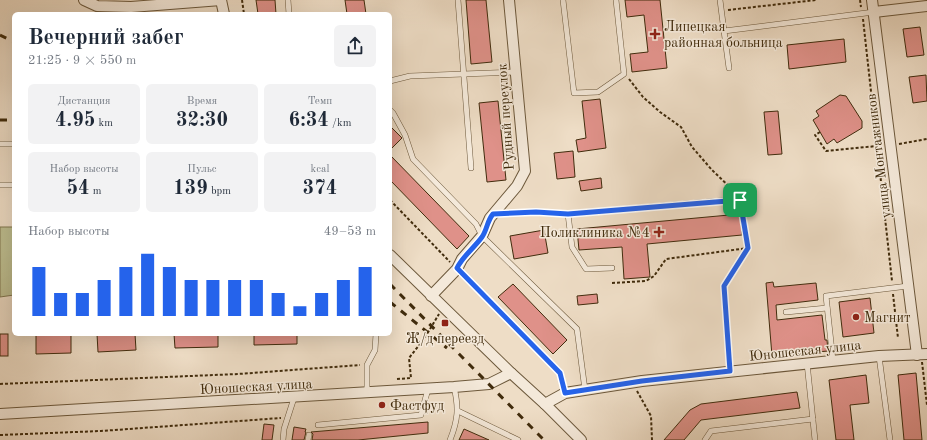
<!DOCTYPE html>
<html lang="ru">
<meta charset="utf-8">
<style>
:root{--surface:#fff;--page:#f2f2f3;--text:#1f2937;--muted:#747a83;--accent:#2563eb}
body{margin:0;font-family:"Old Standard TT",serif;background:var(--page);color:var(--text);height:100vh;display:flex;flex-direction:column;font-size:15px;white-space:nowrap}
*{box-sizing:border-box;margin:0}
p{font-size:13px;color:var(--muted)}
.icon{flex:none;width:22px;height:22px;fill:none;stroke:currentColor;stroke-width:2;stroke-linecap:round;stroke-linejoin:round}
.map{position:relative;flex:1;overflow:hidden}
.sheet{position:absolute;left:12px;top:12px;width:380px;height:324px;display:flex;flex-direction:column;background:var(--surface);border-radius:6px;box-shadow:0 4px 16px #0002}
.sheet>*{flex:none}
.pin{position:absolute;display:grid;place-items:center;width:34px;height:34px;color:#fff;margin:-17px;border-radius:8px;box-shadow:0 2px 6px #0006}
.round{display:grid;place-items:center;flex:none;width:42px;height:42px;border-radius:6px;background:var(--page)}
.overview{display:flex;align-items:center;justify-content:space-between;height:68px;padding:0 16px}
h1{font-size:22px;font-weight:700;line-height:30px}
.figures{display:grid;grid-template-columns:repeat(3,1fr);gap:6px;height:68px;padding:4px 16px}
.figures div{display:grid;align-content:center;border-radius:6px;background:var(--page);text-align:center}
.figures b{font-size:20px;font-weight:700}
.figures small{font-size:11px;font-weight:400}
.figures p{font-size:11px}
.chart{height:112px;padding:8px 16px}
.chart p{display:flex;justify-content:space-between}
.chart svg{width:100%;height:72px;margin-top:4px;stroke:var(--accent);stroke-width:6}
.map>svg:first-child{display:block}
.green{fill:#bebf91;stroke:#80764f}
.building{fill:#df9189;stroke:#412c0d}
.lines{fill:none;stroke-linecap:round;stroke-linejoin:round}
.service-casing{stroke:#6c583b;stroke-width:6}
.minor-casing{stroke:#6c583b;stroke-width:12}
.path{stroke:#412c0d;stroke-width:2;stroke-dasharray:3 2;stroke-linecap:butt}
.service{stroke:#f4e9da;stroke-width:5}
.minor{stroke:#f4e9da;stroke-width:10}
.rail{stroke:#412c0d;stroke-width:3;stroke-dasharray:7 7;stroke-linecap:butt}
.route-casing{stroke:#fff;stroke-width:8}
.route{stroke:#2563eb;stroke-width:5}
.poi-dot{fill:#8f2418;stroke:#f4e9da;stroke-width:1.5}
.labels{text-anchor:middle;stroke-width:3;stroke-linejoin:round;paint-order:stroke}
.poi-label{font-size:14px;fill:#412c0d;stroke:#f4e9da;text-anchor:start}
.street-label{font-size:14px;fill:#412c0d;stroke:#f4e9da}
</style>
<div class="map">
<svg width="927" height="440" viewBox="0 0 927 440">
<rect width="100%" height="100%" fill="#eeddc6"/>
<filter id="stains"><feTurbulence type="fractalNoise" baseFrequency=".005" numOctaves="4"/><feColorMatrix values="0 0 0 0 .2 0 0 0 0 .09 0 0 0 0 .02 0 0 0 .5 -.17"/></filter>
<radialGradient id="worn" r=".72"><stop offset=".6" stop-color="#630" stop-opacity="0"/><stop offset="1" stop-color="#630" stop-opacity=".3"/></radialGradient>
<polygon class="green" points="0,227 14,227 14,295 0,297"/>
<g class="building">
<polygon points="256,0 275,0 276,14 258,14"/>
<polygon points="345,0 364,0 366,14 347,14"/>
<polygon points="466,0 486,0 492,62 471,64"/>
<polygon points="625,0 660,0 667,68 632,72 630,54 648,52 644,15 627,17"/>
<polygon points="920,27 924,55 907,57 903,29"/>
<polygon points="844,39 846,62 789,69 787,45"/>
<polygon points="926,75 927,101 913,103 909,77"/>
<polygon points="840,95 846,96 862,121 862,128 837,143 834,139 827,144 813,120 819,116 816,111"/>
<polygon points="600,99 606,148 578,152 576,140 586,138 582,101"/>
<polygon points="498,101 506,180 487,182 479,103"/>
<polygon points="778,111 782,154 768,155 764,112"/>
<polygon points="390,126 402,138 390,150"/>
<polygon points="573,151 575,177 557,179 554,153"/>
<polygon points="390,155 469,236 457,249 390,180"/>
<polygon points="601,178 602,188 581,191 579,181"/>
<polygon points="740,214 742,235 647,244 650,277 624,279 622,247 579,250 577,229"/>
<polygon points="544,230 548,253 514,259 510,236"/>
<polygon points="773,282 774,287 816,283 818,300 776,305 777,320 822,315 825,340 827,340 828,351 772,356 766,283"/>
<polygon points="513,284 567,340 553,354 498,297"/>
<polygon points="597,294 598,303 578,305 577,296"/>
<polygon points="870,298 874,333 843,337 839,302"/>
<rect x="0" y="334" width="8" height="22"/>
<polygon points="36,334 71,334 71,353 36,354"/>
<polygon points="97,334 135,334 136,350 98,352"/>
<polygon points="174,334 218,334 218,347 175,348"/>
<polygon points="254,334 297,334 297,344 254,345"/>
<polygon points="916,373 922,440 904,440 898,375"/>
<polygon points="866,375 869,403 850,405 854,440 836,440 829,380"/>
<polygon points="797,392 800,408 701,420 684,440 664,440 690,410 701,404"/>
<polygon points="428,422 428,433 358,440 312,440 313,434 311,432"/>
<polygon points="264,424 274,425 272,440 262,440"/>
<polygon points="294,427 306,429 305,432 306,432 304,440 292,440"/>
<polygon points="464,429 489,440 459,440"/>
</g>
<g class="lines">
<defs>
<g id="service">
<polyline points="288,0 289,14"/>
<polyline points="458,0 471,168"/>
<polyline points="563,0 574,93 598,92 624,74 616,0"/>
<polyline points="720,0 724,31 874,12"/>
<polyline points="724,31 729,68"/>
<polyline points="390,81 410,76 516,72"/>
<polyline points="390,110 393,113 405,135 413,159 476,224 482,236 577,329 585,390"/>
<polyline points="0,144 14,144"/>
<polyline points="0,185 14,185"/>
<polyline points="494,214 536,212 568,214 740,199"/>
<polyline points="568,214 572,247 586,269 612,268"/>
<polyline points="786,312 827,308"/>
<polyline points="879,356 890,440"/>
<polyline points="833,361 826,296 908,286"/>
<polyline points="807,363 815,440"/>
<polyline points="367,393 367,365 375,350 376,334"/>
<polyline points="458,411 518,440"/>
<polyline points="318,425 421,415 428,389"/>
<polyline points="283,440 284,429 294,398"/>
<polyline points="308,440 309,435"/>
<path d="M450,440C458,420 459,408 454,387"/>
<polyline points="705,440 711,431 813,419"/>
</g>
<g id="minor">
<polyline points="84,0 97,6 131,7 221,0"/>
<polyline points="221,0 224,14"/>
<polyline points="872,0 917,355"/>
<polyline points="874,12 927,6"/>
<polyline points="390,255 511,373 545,404 581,440"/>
<polyline points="431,296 457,269 462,259 482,236 490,218 517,186 525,171 509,0"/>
<polyline points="545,404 565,393 642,381 879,356 927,354"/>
<polyline points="0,414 454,387 489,384 511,373"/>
</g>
</defs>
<use href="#service" class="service-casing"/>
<use href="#minor" class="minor-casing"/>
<g class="path">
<polyline points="242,0 244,14"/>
<polyline points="860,0 861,7"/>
<polyline points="728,10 816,0"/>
<polyline points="863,19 892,281"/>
<polyline points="629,79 643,97 660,112 681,127 692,147 712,170 735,192"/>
<polyline points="820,132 815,135 826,151 877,146"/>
<polyline points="899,144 927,139"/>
<polyline points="390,200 450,262"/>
<polyline points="463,275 560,373 563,384"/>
<polyline points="612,283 646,281 654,276 666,259 748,248"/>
<polyline points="893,294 898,338"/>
<polyline points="729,362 724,286 748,248 741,206"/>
<polyline points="922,362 927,405"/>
<polyline points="397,379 411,378 409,358 424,339 439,314"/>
<polyline points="0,384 238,374 360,365"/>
<polyline points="637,391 651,416 652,440"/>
<polyline points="0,435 101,431 281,418"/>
</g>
<use href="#service" class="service"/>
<use href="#minor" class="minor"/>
<g class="rail">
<polyline points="0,35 14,42"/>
<polyline points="0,120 14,120"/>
<polyline points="390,284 544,440"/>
<polyline points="390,302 447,348"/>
</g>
</g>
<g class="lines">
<defs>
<path id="route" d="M740,200L748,248L724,286L730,371L642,381L565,393L560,373L457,268C463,256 474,248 482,237C487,230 487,221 493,214L536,212L568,214Z"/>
</defs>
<use href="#route" class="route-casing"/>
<use href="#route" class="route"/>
</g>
<g class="poi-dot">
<path d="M653 28h4v4h4v4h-4v4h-4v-4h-4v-4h4z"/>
<path d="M657 226h4v4h4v4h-4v4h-4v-4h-4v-4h4z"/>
<circle cx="856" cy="317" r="4"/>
<rect x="441" y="319" width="8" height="8" rx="2"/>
<circle cx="382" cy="405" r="4"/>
</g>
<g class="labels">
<g class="poi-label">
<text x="664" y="31">Липецкая<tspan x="664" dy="16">районная больница</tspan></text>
<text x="650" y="237" text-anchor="end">Поликлиника №4</text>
<text x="864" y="322">Магнит</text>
<text x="445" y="343" text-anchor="middle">Ж/д переезд</text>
<text x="390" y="410">Фастфуд</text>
</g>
<g class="street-label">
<text transform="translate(505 117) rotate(-94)" y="5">Рудный переулок</text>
<text transform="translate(878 156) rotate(-97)" y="5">улица Монтажников</text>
<text transform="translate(805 350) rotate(-6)" y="5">Юношеская улица</text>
<text transform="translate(256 386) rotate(-3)" y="5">Юношеская улица</text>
</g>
</g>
<rect width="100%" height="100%" filter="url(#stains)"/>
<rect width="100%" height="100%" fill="url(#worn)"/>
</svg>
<div class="pin" style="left:740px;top:200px;background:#1e9e55"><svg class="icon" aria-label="arrive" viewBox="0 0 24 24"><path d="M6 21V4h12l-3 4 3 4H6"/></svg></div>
<section class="sheet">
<div class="overview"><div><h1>Вечерний забег</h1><p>21:25 · 9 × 550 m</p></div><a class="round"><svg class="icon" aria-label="share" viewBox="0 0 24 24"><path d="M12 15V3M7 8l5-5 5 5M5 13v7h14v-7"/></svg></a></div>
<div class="figures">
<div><p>Дистанция</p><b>4.95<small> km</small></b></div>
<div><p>Время</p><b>32:30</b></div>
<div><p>Темп</p><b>6:34<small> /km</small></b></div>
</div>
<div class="figures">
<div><p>Набор высоты</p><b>54<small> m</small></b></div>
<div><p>Пульс</p><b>139<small> bpm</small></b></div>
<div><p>kcal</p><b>374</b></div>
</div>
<div class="chart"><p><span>Набор высоты</span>49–53 m</p>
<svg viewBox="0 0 160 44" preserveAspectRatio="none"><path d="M5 44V14M15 44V30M25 44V30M35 44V22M45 44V14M55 44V6M65 44V14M75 44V22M85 44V22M95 44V22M105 44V22M115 44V30M125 44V38M135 44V30M145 44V22M155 44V14"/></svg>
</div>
</section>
</div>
